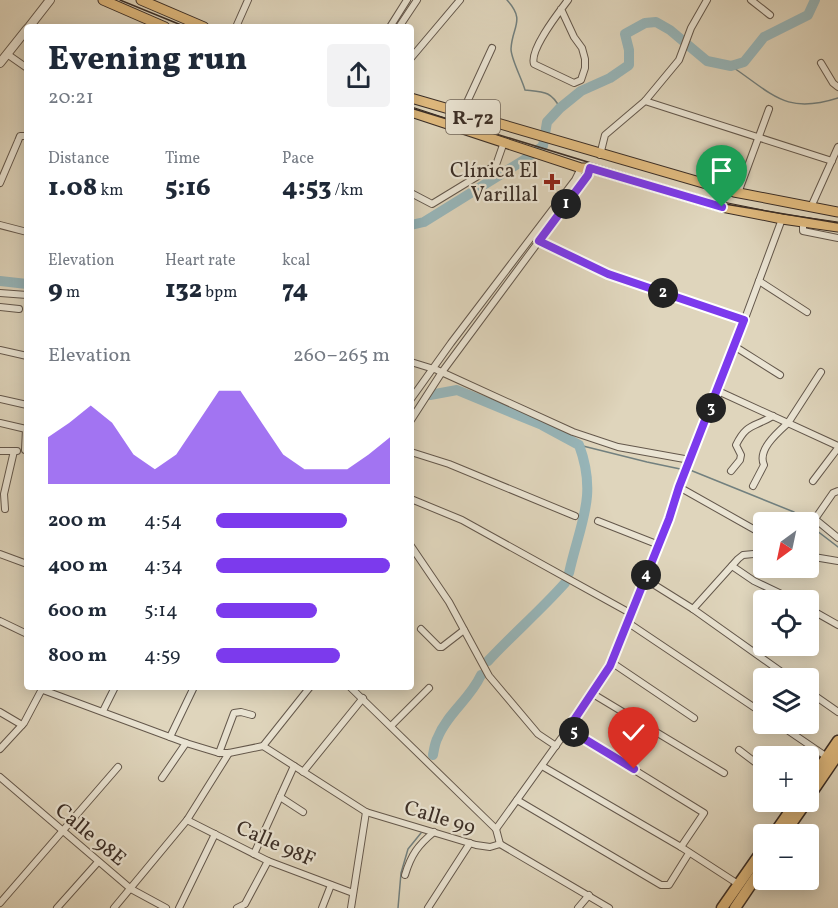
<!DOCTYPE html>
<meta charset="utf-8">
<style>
:root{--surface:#fff;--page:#f2f2f3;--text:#1f2937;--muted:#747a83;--accent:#7c3aed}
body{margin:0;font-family:Vollkorn,serif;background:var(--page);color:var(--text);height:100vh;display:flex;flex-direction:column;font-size:22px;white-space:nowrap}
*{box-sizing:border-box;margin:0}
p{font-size:20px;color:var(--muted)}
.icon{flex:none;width:33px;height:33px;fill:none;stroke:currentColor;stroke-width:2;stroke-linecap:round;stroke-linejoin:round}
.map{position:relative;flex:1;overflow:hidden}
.details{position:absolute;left:24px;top:24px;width:390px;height:666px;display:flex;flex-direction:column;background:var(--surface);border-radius:6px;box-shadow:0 3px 15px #0003}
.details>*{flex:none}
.needle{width:39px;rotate:213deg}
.fabs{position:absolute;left:753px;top:512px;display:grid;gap:12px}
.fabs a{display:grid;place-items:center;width:66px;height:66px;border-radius:6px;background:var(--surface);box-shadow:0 3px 15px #0003;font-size:30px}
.pin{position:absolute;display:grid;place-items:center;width:51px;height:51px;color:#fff;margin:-62px -26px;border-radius:50% 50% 50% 0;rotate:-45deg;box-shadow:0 0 6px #0007}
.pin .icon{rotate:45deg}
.km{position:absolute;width:30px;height:30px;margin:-15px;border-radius:50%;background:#222;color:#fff;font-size:16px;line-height:30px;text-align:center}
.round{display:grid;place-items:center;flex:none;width:63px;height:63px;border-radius:6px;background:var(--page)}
.headline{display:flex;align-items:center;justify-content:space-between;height:102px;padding:0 24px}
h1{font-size:33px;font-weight:800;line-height:45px}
.metrics{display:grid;grid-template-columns:repeat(3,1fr);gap:9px;height:102px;padding:6px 24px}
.metrics div{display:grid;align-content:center}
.metrics b{font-size:26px;font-weight:800}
.metrics small{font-size:16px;font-weight:400}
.metrics p{font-size:16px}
.chart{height:168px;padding:12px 24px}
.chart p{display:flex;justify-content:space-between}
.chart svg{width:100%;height:108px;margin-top:6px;fill:var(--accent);opacity:.7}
ul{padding:0 24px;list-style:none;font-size:20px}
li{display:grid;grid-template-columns:96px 72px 1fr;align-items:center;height:45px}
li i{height:15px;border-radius:8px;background:var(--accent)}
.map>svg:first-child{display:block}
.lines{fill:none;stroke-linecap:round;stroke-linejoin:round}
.stream{stroke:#72807f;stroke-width:1.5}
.river{stroke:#97b6ba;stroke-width:10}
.minor-casing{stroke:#64584c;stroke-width:8}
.tertiary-casing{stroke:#64584c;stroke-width:10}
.primary-casing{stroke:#3b2e26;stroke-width:11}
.trunk-casing{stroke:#3b2e26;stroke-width:13}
.minor{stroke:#eae4d3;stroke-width:6}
.tertiary{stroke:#eae4d3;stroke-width:8}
.primary{stroke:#e0ba7e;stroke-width:9}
.trunk{stroke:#e0ba7e;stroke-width:10}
.tram{stroke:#3b2e26;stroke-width:1.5}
.route-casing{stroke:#fff;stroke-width:12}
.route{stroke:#7c3aed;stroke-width:8}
.poi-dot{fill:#8f2418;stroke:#eae4d3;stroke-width:2}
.labels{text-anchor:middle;stroke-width:4.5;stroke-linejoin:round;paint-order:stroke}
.shield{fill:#eae4d3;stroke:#70655a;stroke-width:1.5}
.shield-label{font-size:20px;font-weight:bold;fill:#3b2e26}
.poi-label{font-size:21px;fill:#3b2e26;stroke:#eae4d3;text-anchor:end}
.street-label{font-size:21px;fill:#3b2e26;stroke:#eae4d3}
</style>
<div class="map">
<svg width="838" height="908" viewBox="0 0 838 908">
<rect width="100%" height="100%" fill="#dfd5bc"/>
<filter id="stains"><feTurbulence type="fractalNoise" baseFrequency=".00333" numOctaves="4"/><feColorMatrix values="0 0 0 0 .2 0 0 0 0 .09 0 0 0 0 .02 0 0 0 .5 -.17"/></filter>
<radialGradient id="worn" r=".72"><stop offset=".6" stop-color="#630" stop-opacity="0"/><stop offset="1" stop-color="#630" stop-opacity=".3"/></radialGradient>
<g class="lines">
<g class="stream">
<path d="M507,0C526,21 512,26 511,49C511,59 522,79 525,90C544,92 551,91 560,108"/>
<path d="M731,66C773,94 785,115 838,98"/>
<polyline points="579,445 647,462 685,470"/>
<polyline points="690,470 794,512 806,522"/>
<polyline points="808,524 838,547"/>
<polyline points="398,908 401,873 408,849 421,833"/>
</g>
<g class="river">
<polyline points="411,225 424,222 524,160 543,146 547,122 560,108 581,91 610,78 629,65 629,50 625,34 645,23 656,22 670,30 707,61 731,66 744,62 764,37 808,15 815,0"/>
<polyline points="0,281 27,284"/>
<path d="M430,395L457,390L542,425L579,445C598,496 580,523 569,573"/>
<path d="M488,661C513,634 540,611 565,583"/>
<path d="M433,755C434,749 435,742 438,737C447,714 470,699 481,675"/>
</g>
<defs>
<g id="minor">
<polyline points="751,0 770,15"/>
<path d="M561,9L574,37L582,48L585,59V68L581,80L574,83L534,64C529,50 559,12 568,0"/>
<polyline points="236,27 248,0"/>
<polyline points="390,27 407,0"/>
<polyline points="399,27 417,0"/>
<polyline points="7,54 27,68"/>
<polyline points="411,58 460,0"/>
<polyline points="821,63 833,83 838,87"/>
<polyline points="645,101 832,161"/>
<polyline points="462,113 492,48"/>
<polyline points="600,155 605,135 645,101 679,60 691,28 707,0"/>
<polyline points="0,183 18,141 20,136 27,136"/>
<polyline points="411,193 432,204 496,165 504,142"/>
<polyline points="738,193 769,109"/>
<polyline points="811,207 838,147"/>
<polyline points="803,222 803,231 838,238"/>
<polyline points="0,225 27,232"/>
<polyline points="538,241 608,274 744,320"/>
<polyline points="759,281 807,312"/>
<polyline points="0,293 27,295"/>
<polyline points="0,307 19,309"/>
<polyline points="734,346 780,375"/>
<polyline points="0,350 27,356"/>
<polyline points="411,362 437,370 573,432 618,447 690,460"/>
<polyline points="718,391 838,446"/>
<polyline points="0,399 27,405"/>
<polyline points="411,399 451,343 575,180 581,168"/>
<polyline points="411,420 442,372 588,175 590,168"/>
<polyline points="0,423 26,429 25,450"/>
<polyline points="0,451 17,451"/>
<polyline points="411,452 449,464 575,516"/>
<path d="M731,471L740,460L741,455L736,445C747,423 753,428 773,416"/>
<polyline points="813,481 838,448"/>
<path d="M753,486L764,465C757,450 777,433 788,423L821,372"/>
<polyline points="679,487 757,531 759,535 759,552"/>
<polyline points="838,491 833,493 815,519 838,538"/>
<polyline points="411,499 462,520 630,613"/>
<polyline points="5,509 4,494 14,451"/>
<polyline points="598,521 659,545"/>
<polyline points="411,546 449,602 489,676 538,734 556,746"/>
<polyline points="0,554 27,564"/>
<polyline points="808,556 838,561"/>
<polyline points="732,566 754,581 794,600"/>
<polyline points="645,579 693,609 790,678"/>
<polyline points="808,608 838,625"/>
<polyline points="693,609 738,559 743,555 764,553"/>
<polyline points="0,621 27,634"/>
<polyline points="627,622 764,714"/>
<polyline points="421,629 439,647 442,647 464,630"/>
<polyline points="611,662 694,718"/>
<polyline points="350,687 496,829 500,844"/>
<polyline points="43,690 186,743 219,753 229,753 263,746 310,687"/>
<polyline points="808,691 838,712"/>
<polyline points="593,694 724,773"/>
<polyline points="103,711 115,687"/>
<polyline points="0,712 22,725"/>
<polyline points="777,723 827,757"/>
<polyline points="391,726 429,688"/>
<polyline points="568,729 704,813 681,847"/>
<polyline points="170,737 194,687"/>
<polyline points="263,746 366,812 476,845 490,847 500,844"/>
<polyline points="0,749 24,723 42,689"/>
<polyline points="739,750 764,769"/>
<polyline points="219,753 234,713 241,712 252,715"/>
<polyline points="542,766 681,847 738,884"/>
<polyline points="303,772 363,698"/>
<polyline points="0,777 131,889 166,908"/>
<polyline points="162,778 186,743"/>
<polyline points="280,797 303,812"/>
<polyline points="517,800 661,885 669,885 689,853"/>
<polyline points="187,820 268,861 353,893"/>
<polyline points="496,829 593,694 610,666 669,519 679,487 718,391 782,219"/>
<polyline points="500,844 609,908"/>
<polyline points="254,854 294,766"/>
<path d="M405,875C411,855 418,845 434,832"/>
<polyline points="0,903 118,767"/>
<polyline points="57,908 98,862"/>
<polyline points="114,908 187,820 229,753"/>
<polyline points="179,908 215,834"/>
<polyline points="237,908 245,904 268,861"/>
<polyline points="322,908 331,885"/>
<polyline points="351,908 366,812"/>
<polyline points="428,908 470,843"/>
<polyline points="578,908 589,895"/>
</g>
<g id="tertiary">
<polyline points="29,27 50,0"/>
<polyline points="0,63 27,29"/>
</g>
<g id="primary">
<polyline points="103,0 165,27"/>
<polyline points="141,0 204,27"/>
<polyline points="411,98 734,192 838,212"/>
<polyline points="411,112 581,168 590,168 722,207 782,219 838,227"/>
</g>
<g id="trunk">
<polyline points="808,785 838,741"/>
<polyline points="808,798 838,754"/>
<polyline points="774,834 797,801"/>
<polyline points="784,834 807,801"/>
<polyline points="722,908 764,848"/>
<polyline points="735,908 764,865"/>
</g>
</defs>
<use href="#minor" class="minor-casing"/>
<use href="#tertiary" class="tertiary-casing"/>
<use href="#primary" class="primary-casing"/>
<use href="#trunk" class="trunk-casing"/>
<use href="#minor" class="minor"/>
<use href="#tertiary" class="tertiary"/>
<use href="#primary" class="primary"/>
<use href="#trunk" class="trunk"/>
<g class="tram">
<polyline points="120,0 186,27"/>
<polyline points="411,108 725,204 838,223"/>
</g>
</g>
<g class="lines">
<defs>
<polyline id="route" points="634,769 568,729 610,666 669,519 679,487 744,320 608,274 539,241 588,175 590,168 722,207"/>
</defs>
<use href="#route" class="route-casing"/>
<use href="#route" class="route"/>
</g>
<path class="poi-dot" d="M549 173h6v6h6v6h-6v6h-6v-6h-6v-6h6z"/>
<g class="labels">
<rect class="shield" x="446" y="100" width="54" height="34" rx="4.5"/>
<g class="shield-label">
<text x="473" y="124">R-72</text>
</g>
<g class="poi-label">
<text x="538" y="177">Clínica El<tspan x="538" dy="24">Varillal</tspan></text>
</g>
<g class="street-label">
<text transform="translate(440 817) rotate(17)" y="7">Calle 99</text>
<text transform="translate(91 834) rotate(40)" y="7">Calle 98E</text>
<text transform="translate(276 843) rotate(24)" y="7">Calle 98F</text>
</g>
</g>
<rect width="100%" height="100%" filter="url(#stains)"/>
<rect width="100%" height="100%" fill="url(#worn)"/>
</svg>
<div class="fabs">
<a><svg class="needle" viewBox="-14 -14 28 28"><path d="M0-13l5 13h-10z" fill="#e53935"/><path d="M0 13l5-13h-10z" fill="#747a83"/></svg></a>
<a><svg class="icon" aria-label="locate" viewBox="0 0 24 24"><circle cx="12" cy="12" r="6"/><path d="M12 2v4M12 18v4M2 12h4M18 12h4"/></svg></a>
<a><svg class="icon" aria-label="layers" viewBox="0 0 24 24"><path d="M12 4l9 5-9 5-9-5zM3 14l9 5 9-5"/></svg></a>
<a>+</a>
<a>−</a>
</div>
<div class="pin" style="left:722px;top:207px;background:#1e9e55"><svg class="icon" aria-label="arrive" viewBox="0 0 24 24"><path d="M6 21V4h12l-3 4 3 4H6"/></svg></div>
<div class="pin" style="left:634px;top:769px;background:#d93025"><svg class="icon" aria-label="check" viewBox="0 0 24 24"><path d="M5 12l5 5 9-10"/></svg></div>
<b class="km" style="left:566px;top:204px">1</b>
<b class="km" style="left:663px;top:293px">2</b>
<b class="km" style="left:711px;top:408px">3</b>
<b class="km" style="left:646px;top:575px">4</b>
<b class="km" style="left:574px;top:732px">5</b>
<section class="details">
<div class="headline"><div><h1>Evening run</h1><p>20:21</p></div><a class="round"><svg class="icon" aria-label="share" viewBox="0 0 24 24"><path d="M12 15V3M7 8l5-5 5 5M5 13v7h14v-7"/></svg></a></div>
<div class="metrics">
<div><p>Distance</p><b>1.08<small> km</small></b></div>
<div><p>Time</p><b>5:16</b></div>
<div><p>Pace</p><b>4:53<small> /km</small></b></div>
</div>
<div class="metrics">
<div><p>Elevation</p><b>9<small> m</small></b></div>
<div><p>Heart rate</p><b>132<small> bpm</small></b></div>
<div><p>kcal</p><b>74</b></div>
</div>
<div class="chart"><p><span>Elevation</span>260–265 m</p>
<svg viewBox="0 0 160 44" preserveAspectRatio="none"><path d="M0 44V25L10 19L20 12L30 19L40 32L50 38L60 32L70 19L80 6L90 6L100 19L110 32L120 38L130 38L140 38L150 32L160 25V44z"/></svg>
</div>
<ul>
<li><b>200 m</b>4:54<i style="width:75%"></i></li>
<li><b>400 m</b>4:34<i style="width:100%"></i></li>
<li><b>600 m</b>5:14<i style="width:58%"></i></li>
<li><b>800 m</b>4:59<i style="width:71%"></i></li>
</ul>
</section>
</div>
